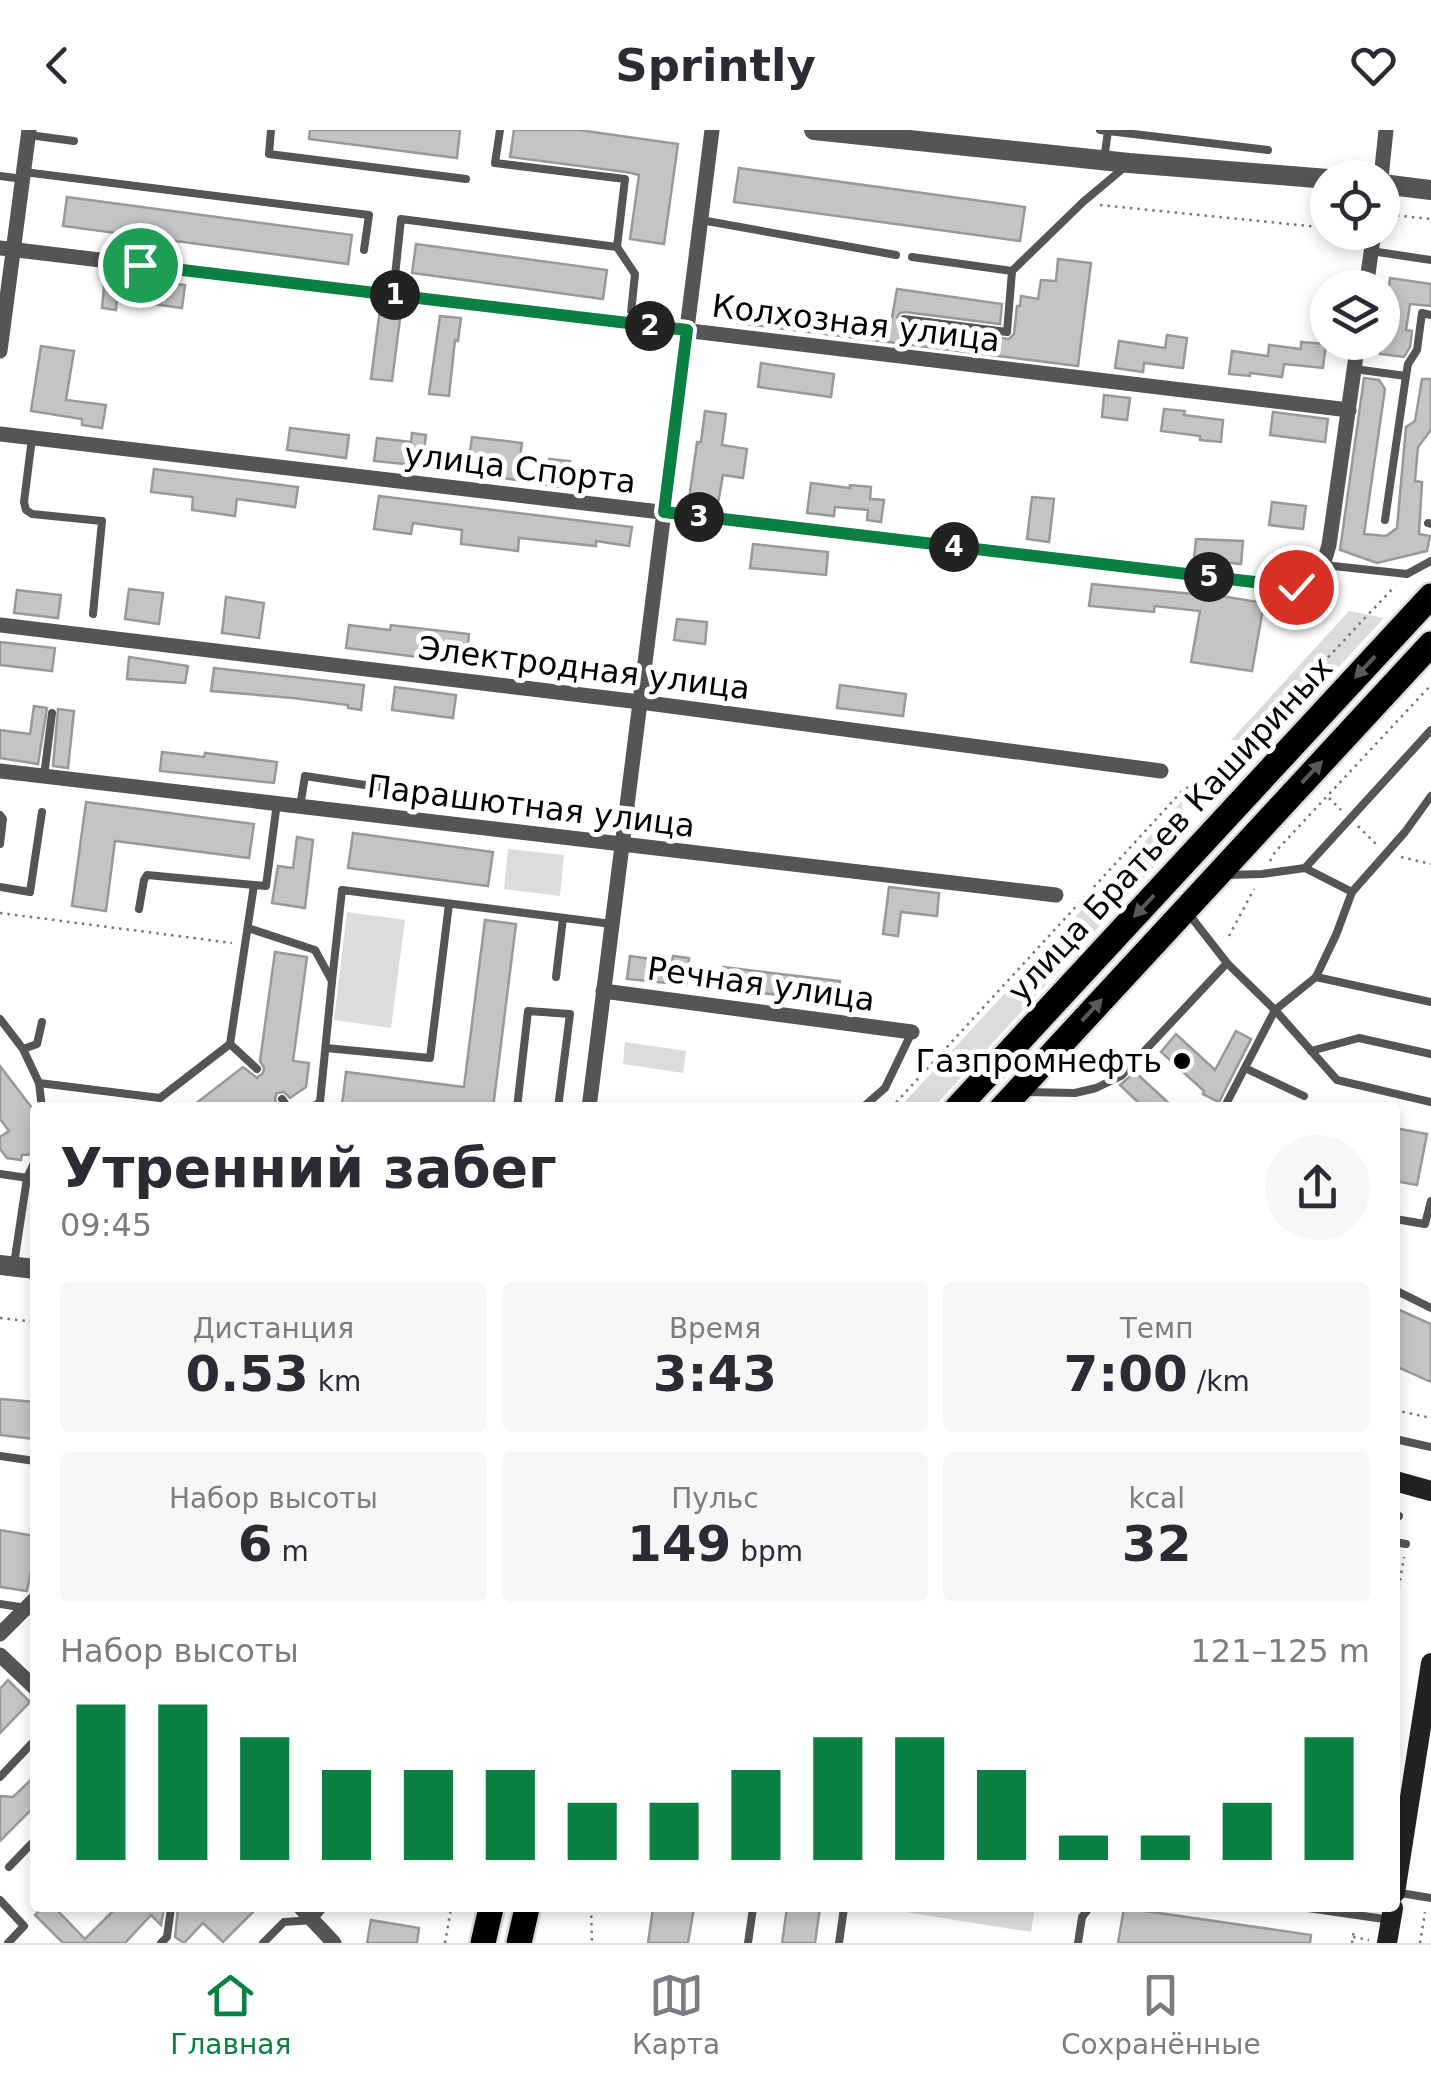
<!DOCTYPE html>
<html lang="ru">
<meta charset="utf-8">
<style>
:root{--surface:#fff;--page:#f7f7f7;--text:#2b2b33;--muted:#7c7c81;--line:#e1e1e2;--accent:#0b8043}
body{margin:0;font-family:"DejaVu Sans",sans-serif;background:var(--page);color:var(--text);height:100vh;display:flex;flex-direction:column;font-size:38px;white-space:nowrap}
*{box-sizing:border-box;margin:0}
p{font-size:32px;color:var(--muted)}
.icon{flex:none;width:55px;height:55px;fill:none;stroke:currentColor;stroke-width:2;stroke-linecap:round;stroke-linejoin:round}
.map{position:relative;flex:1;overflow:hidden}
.side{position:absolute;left:30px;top:972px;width:1370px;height:810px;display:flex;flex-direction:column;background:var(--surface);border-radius:10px;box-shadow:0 5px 15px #0003}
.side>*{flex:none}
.tools{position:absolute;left:1310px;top:30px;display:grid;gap:20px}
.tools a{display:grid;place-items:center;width:90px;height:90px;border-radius:50%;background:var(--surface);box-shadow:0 5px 15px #0003;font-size:50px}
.pin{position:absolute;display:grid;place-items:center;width:85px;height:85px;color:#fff;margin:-42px;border:5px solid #fff;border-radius:50%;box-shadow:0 2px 10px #0007}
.km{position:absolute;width:50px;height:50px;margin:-25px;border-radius:50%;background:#222;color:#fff;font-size:28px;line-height:50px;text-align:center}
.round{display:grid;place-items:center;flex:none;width:105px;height:105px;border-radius:52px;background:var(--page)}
.overview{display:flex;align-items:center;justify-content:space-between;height:170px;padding:0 30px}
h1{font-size:55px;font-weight:800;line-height:75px}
.metrics{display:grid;grid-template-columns:repeat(3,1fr);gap:15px;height:170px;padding:10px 30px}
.metrics div{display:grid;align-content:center;border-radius:10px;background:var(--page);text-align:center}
.metrics b{font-size:50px;font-weight:800}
.metrics small{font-size:28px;font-weight:400}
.metrics p{font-size:28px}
.chart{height:280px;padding:20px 30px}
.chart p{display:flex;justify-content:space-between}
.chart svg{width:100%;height:180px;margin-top:10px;stroke:var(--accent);stroke-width:6}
header{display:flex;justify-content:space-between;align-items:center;height:130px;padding:0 30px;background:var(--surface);font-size:45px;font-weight:800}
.tab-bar{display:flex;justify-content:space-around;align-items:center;height:140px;border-top:2px solid var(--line);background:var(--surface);font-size:28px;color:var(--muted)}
.tab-bar a{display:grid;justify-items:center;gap:5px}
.tab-bar .current{color:var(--accent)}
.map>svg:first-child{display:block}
.green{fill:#dcdcdc}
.building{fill:#c4c4c4;stroke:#999;stroke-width:2.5}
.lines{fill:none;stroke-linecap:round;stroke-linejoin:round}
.primary-casing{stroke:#dbdbdb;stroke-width:30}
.path{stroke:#777;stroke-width:2.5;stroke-dasharray:2.5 5;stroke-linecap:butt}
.service{stroke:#555;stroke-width:8}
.minor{stroke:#555;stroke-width:15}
.tertiary{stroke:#555;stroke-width:20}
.secondary{stroke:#222;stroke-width:20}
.primary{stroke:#000;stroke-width:25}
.oneway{fill:#595959}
.route-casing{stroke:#fff;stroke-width:20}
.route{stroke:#0b8043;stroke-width:12}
.poi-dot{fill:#000;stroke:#fff;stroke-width:4}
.labels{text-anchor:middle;stroke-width:10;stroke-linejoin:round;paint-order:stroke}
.street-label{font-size:32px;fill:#000;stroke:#fff}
.poi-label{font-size:32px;fill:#000;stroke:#fff;text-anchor:end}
</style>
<header><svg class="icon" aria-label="back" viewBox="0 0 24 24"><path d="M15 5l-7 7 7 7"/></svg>Sprintly<svg class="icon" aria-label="heart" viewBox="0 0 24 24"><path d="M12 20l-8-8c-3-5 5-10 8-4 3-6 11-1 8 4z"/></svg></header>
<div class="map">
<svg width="1431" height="1813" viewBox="0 0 1431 1813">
<rect width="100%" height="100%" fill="#fff"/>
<g class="green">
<polygon points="1349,481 1384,488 1269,612 1231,610"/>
<polygon points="1182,671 1184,704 934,977 900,977"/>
<polygon points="508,719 564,725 560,766 504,759"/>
<polygon points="347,782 405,790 391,898 334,890"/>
<polygon points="625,912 686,921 683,943 623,934"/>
<polygon points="899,1778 1035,1778 1031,1802 899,1781"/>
</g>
<g class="building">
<polygon points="310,0 460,0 457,28 309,9"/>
<polygon points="514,0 579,0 678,14 664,114 630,109 639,45 626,42 510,27"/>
<polygon points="739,38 1025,77 1020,111 734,72"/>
<polygon points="67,67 352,105 348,134 63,96"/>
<polygon points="416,114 607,140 603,169 412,143"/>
<polygon points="1058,129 1091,133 1078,236 738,193 742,176 891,193 897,159 1002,174 1000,194 905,182 900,183 897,187 900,195 1009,209 1014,204 1017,176 1020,176 1021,166 1038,169 1041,150 1056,151"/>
<polygon points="105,146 185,155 182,178 117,169 116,180 102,178"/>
<polygon points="1390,148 1431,154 1431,176 1410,174 1406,200 1412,201 1410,217 1404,227 1380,224"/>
<polygon points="380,179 401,181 392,251 371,249"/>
<polygon points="440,186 461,188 458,211 455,210 449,266 429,264"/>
<polygon points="1167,205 1187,208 1183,238 1144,233 1143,242 1115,238 1119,211 1165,218"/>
<polygon points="1301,212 1326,214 1323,238 1284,234 1282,247 1250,243 1250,246 1229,244 1232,221 1268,226 1269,215 1301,219"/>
<polygon points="41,216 74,221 66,270 106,275 102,298 82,295 82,289 31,281"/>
<polygon points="761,233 834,244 831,267 758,257"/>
<polygon points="1364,248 1379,250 1385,259 1364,404 1386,406 1397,398 1406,297 1415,291 1422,249 1431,249 1431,300 1418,317 1415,351 1422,352 1419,404 1430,406 1427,421 1377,433 1340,420"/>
<polygon points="1104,265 1130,268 1127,290 1102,287"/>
<polygon points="1164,279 1185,281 1184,285 1223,290 1221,312 1200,310 1200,306 1161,301"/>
<polygon points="705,281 726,284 722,315 747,319 743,348 723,345 718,373 689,369 697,312 701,312"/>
<polygon points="1273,282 1328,289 1325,312 1270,305"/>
<polygon points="290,298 349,305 346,328 287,320"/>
<polygon points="412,303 426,305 422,336 374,331 377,308 411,312"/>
<polygon points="472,307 522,313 517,350 502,348 504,334 469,329"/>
<polygon points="549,329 570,331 569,336 590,339 588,360 546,355"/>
<polygon points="154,339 298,357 295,377 237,369 235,386 192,380 193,367 151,362"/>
<polygon points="811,353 850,358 850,355 871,357 870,369 884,370 881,392 867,390 868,380 835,377 834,386 807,383"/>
<polygon points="379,366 632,397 629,416 596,411 596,416 519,408 518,421 461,414 462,400 413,393 411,404 374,399"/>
<polygon points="1032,367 1054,369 1049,412 1027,409"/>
<polygon points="1272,372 1306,376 1303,399 1269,395"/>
<polygon points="1196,409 1243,411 1241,434 1194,429"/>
<polygon points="753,414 828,422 826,445 750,438"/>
<polygon points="1092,454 1203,465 1203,463 1264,473 1252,541 1191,532 1200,481 1155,476 1154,482 1089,476"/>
<polygon points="129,459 163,463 159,494 125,489"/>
<polygon points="17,460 61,465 58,488 14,483"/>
<polygon points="226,467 264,473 259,508 222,503"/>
<polygon points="677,489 707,492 705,514 674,510"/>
<polygon points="349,495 390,500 391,495 469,504 466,533 346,518"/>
<polygon points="0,512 55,518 52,541 0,535"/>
<polygon points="129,527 188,536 185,553 127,549"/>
<polygon points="214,538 364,555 361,580 348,578 348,575 293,568 211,561"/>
<polygon points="840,555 906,564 903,586 837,578"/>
<polygon points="395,557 456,565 453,588 392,580"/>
<polygon points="34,576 47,578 38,634 0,628 0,600 30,604"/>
<polygon points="58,579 74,581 68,638 53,636"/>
<polygon points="162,622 204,627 205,623 277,632 274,653 160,641"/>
<polygon points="86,672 254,694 249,728 115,711 106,781 72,776"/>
<polygon points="353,703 493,722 488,756 348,738"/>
<polygon points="297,707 313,710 305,778 272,773 278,736 293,738"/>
<polygon points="889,757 939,763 937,786 901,782 898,806 883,804"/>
<polygon points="485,790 516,794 493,978 362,978 342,975 346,942 464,957"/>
<polygon points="275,822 307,827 293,931 309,933 306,957 290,968 284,962 277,963 275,968 277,978 190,978 243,937 257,948 263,943 264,938 260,931"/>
<polygon points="630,826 672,832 673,826 689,828 686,855 627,849"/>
<polygon points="723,837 840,851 837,871 720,859"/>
<polygon points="1236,901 1251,909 1219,972 1203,964 1204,961 1161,922 1176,904 1215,940"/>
<polygon points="0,936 35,982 35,1024 22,1025 21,1030 7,1028 0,1019 0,1007 9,1001 0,989"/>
<polygon points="1135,942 1174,978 1144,978 1120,955"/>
<polygon points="1395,998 1427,1004 1417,1055 1395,1051"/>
<polygon points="1395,1178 1431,1194 1431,1252 1395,1236"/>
<polygon points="0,1269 35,1272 35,1309 0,1305"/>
<polygon points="0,1400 35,1406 35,1420 27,1461 0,1457"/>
<polygon points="8,1550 30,1572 0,1603 0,1559"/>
<polygon points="35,1646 35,1676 0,1711 0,1666 13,1667"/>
<polygon points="42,1778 55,1778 85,1809 116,1778 164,1778 161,1795 151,1785 125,1813 63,1813 35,1785"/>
<polygon points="178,1778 257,1778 223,1812 203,1793 184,1813 175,1807"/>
<polygon points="653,1778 694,1778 688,1813 648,1813"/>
<polygon points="787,1778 820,1778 815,1813 782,1813"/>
<polygon points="1124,1778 1311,1805 1310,1813 1118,1813"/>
<polygon points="371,1790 419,1798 417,1813 367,1813"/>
</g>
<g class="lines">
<defs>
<g id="primary">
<polyline points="957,978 1431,466"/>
<polyline points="1002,978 1431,514"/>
<polyline points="483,1813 491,1778"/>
<polyline points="519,1813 527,1778"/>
</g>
</defs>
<use href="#primary" class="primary-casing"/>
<g class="path">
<polyline points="1100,75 1328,98"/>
<polyline points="1382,84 1431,89"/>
<polyline points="1329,668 1341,680"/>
<polyline points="1358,696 1377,715"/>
<polyline points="1401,727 1431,734"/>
<polyline points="1270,731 1275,722 1431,555"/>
<polyline points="0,783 232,813"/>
<polyline points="1229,806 1254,759"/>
<polyline points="891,978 1182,661 1228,634 1395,456"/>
<polyline points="0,1188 35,1192"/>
<polyline points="1395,1280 1431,1288"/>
<polyline points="1395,1480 1404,1427"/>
<polyline points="591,1778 592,1813"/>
<polyline points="1353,1807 1369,1810"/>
<polyline points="445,1813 451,1778"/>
<polyline points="1352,1813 1354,1800"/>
<polyline points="1420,1813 1425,1782"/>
</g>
<g class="service">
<polyline points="271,0 269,24 466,49"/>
<polyline points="500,0 495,33 625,49 617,117 635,144 630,193"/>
<polyline points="1100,0 1268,20"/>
<polyline points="29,5 74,11"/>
<polyline points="1104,30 1108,1"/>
<polyline points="24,42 369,85 364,120"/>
<polyline points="0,46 23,49"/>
<polyline points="701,90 896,125"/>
<polyline points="1371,121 1431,130"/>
<polyline points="912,127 1012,141 1083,72 1126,36"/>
<polyline points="393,165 401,89 617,117"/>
<polyline points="904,189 1007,202 1012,141"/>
<polyline points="1354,239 1406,246 1385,390"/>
<polyline points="1406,246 1408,234 1417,220 1422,183 1431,185"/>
<polyline points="32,308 24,372 26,380 32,384 102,391 93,484"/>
<polyline points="1428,393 1431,394"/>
<polyline points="1324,435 1407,444 1431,431"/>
<polyline points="44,646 52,583"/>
<polyline points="300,677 305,646 385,658"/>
<polyline points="0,685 3,689 0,714"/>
<polyline points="1305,738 1352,762"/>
<polyline points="1226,745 1262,744 1305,738 1431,600"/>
<polyline points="0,757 30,762 42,682"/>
<polyline points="139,779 144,750 147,745 254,755"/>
<polyline points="248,798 315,820 332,851 320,972 312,978"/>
<polyline points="1227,833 1275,880 1337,950 1431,972"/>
<polyline points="556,847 563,788"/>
<polyline points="1316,847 1336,805 1352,762 1405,702 1431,666"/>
<polyline points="332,851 342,760 612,794"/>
<polyline points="0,889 23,919 39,953 160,968 230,914 254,755 266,756 277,673"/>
<polyline points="230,914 257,939"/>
<polyline points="326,918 430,928 449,774"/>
<polyline points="23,919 37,914 42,892"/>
<polyline points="1311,921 1359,908 1431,924"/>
<polyline points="1245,938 1304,966"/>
<polyline points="39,953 42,978"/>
<polyline points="1026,962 1075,963 1096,958 1121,946 1227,833 1188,783"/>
<polyline points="282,969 288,978"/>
<polyline points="517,978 528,881 570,884 558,978"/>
<polyline points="862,978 885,958 911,904"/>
<polyline points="1224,978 1275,880 1316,847 1431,872"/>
<polyline points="0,1044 35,1049"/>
<polyline points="1395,1089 1425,1094 1431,1071"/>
<polyline points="14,1134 27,1048 35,1031"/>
<polyline points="1395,1160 1431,1178"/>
<polyline points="1395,1309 1431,1317"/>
<polyline points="0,1326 35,1331"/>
<polyline points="1395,1385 1399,1386"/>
<polyline points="1395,1412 1406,1414"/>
<polyline points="0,1474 26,1478"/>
<polyline points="0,1647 35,1610"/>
<polyline points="9,1737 35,1710"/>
<polyline points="1400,1763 1431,1768"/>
<polyline points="0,1770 24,1796 8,1813"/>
<polyline points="1308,1778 1391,1790"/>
<polyline points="161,1813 167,1807 171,1778"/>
<polyline points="263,1813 284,1792 313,1790 323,1778"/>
<polyline points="748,1813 753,1778"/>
<polyline points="839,1813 844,1778"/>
<polyline points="1078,1813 1082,1787 1089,1778"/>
</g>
<g class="minor">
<polyline points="1381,48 1386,0"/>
<polyline points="0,118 1349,280"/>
<polyline points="1366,158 1374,102"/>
<polyline points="0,221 29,0"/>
<path d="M0,304L1296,457C1319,447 1323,438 1329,415L1358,212"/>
<polyline points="0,495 640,572 1161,641"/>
<polyline points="0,641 1056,765"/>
<polyline points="603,861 912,902"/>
<polyline points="589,978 712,0"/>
<polyline points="0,1504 35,1469"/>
<polyline points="0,1525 35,1558"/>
<polyline points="301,1778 334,1813"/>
</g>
<g class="tertiary">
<polyline points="814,0 1129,33 1328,49"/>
<polyline points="1382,54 1431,60"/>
<polyline points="0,1135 35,1139"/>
</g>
<g class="secondary">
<polyline points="1395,1351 1431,1361"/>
<polyline points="1395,1763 1431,1533"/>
<polyline points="1387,1813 1393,1778"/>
</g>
<use href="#primary" class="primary"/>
</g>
<defs><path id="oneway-solid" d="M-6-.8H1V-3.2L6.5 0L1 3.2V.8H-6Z" transform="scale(2.5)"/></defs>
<g class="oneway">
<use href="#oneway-solid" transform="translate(1365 537) rotate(133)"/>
<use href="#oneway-solid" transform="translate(1312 642) rotate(-47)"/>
<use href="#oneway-solid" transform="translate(1144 776) rotate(133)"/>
<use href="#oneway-solid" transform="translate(1092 880) rotate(-47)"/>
</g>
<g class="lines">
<defs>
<polyline id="route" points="140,135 687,200 664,382 1296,457"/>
</defs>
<use href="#route" class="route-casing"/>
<use href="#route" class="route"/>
</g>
<circle class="poi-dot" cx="1182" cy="931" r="10"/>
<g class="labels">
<g class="street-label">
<text transform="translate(856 193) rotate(7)" y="11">Колхозная улица</text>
<text transform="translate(520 338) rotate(7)" y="11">улица Спорта</text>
<text transform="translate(584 538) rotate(7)" y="11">Электродная улица</text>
<text transform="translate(531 676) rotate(7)" y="11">Парашютная улица</text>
<text transform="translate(1170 699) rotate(-47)" y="11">улица Братьев Кашириных</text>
<text transform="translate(761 854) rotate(8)" y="11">Речная улица</text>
</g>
<g class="poi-label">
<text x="1162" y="942">Газпромнефть</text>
</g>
</g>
</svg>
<div class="tools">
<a><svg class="icon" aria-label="locate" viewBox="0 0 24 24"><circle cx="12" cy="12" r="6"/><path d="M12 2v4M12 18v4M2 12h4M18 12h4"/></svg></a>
<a><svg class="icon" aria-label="layers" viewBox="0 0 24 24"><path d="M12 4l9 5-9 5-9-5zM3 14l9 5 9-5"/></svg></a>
</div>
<div class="pin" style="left:140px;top:135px;background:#1e9e55"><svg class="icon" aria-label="arrive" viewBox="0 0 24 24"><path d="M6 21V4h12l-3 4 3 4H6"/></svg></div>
<div class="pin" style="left:1296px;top:457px;background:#d93025"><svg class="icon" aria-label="check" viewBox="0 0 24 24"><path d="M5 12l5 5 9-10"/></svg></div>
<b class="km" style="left:395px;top:165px">1</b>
<b class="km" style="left:650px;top:196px">2</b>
<b class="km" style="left:699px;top:387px">3</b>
<b class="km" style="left:954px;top:417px">4</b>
<b class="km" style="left:1209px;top:447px">5</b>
<section class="side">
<div class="overview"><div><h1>Утренний забег</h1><p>09:45</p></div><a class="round"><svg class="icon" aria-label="share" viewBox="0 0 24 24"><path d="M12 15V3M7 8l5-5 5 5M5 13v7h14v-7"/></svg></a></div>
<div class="metrics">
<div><p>Дистанция</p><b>0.53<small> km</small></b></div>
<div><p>Время</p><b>3:43</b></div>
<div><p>Темп</p><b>7:00<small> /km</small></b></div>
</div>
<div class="metrics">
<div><p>Набор высоты</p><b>6<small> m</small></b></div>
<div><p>Пульс</p><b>149<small> bpm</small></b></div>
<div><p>kcal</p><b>32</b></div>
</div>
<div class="chart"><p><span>Набор высоты</span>121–125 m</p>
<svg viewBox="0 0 160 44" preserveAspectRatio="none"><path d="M5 44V6M15 44V6M25 44V14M35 44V22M45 44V22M55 44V22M65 44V30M75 44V30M85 44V22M95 44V14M105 44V14M115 44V22M125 44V38M135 44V38M145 44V30M155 44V14"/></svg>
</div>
</section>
</div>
<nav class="tab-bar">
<a class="current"><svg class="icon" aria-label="home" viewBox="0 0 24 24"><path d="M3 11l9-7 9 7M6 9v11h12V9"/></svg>Главная</a>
<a><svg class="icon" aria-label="map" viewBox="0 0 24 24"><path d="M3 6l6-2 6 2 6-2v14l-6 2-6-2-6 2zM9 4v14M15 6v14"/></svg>Карта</a>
<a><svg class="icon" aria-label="saved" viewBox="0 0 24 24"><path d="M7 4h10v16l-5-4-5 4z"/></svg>Сохранённые</a>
</nav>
